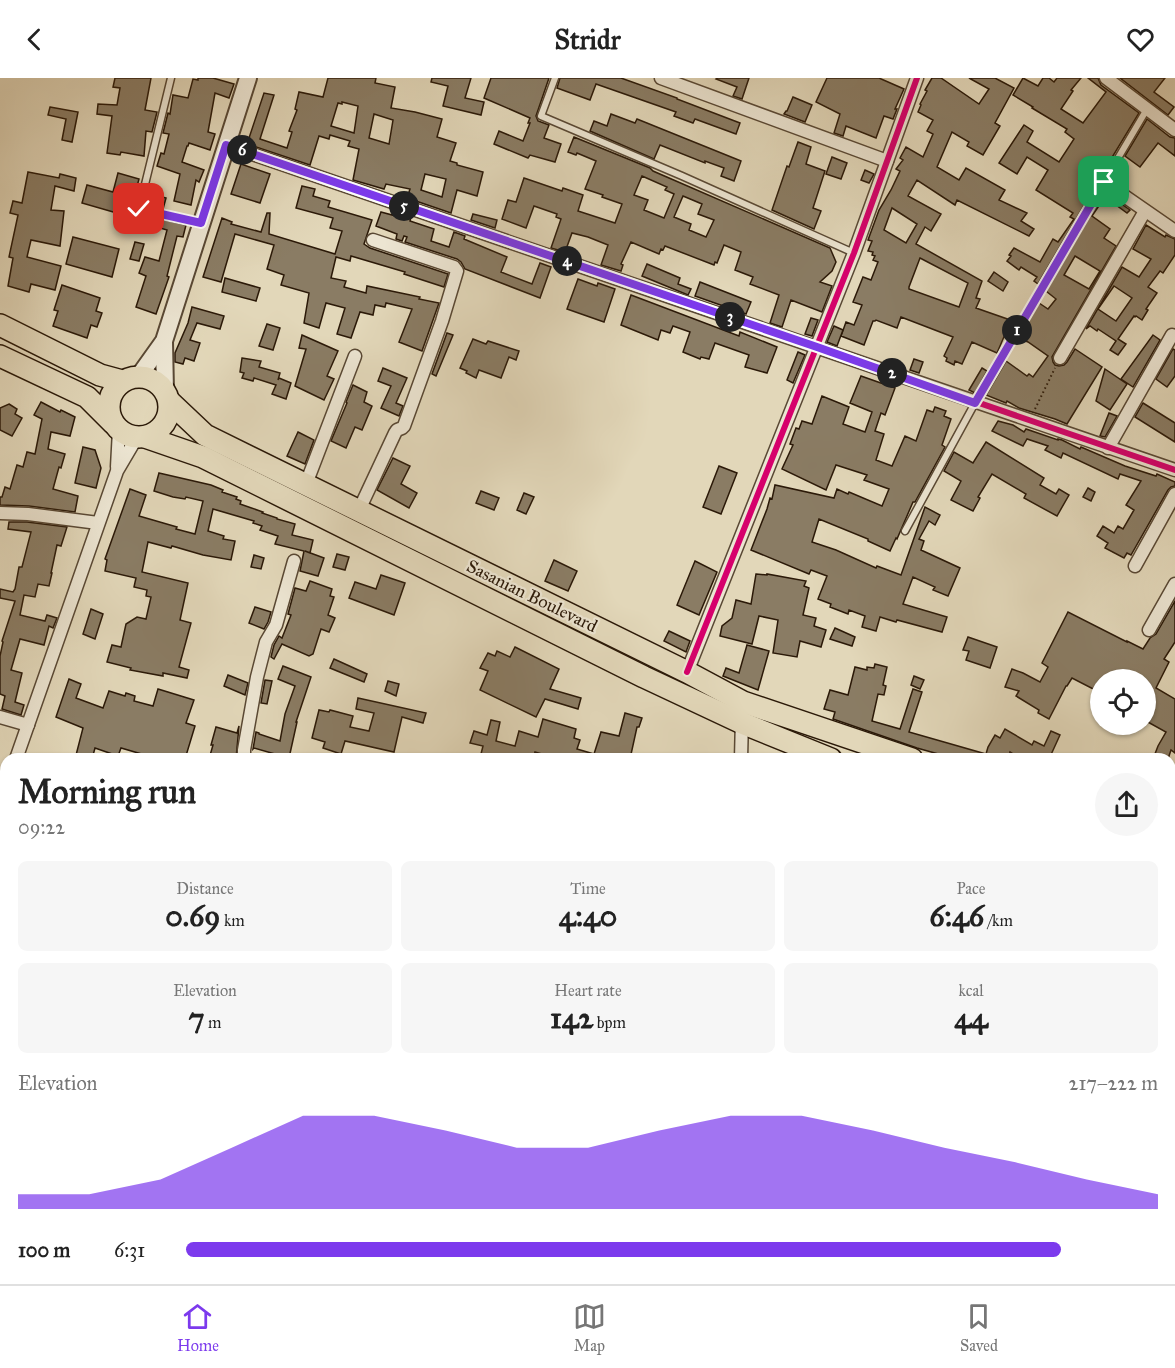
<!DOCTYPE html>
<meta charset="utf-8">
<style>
:root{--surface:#fff;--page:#f6f6f6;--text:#222;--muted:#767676;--line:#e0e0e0;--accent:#7c3aed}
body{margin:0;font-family:"IM FELL Great Primer",serif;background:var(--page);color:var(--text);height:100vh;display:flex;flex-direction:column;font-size:22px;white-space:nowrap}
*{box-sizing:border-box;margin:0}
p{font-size:20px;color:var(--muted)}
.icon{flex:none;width:33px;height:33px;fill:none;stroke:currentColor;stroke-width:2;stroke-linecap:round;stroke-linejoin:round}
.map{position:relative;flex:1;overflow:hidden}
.panel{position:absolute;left:0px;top:675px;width:1176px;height:531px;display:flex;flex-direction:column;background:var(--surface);border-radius:18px 18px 0 0;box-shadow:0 2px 4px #0004}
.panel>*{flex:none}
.fabs{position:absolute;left:1090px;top:591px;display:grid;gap:12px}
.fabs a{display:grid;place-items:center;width:66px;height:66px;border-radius:50%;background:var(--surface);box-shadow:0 2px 4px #0004;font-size:30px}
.pin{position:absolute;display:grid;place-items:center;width:51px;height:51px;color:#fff;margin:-26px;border-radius:12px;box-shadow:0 3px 9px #0006}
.km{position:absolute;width:30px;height:30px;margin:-15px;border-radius:50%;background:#222;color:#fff;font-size:16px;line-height:30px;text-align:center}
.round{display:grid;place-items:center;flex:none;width:63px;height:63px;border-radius:32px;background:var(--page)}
.summary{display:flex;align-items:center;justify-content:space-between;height:102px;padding:0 18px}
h1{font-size:33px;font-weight:700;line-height:45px}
.stats{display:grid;grid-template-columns:repeat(3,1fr);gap:9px;height:102px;padding:6px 18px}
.stats div{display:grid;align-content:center;border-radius:9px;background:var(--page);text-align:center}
.stats b{font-size:30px;font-weight:700}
.stats small{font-size:16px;font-weight:400}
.stats p{font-size:16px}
.chart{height:168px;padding:12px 18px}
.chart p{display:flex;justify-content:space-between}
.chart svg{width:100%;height:108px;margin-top:6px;fill:var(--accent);opacity:.7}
ul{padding:0 18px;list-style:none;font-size:20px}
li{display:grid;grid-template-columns:96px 72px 1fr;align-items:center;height:45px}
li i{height:15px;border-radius:8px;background:var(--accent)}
header{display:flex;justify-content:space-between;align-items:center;height:78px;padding:0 18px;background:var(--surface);font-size:27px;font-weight:700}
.tabs{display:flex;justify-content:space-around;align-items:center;height:84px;border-top:2px solid var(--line);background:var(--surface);font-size:16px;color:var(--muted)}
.tabs a{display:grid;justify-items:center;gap:3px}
.tabs .selected{color:var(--accent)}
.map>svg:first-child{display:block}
.building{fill:#8a7c64;stroke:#2b1908;stroke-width:1.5;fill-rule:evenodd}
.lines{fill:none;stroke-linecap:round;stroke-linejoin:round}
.service-casing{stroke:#594834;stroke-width:9}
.minor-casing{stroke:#594834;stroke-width:15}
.tertiary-casing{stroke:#594834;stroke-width:20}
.trunk-casing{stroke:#2b1908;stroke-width:24}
.path{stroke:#2b1908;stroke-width:2;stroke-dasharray:1.5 3;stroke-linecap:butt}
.service{stroke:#ece5d2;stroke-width:6}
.minor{stroke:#ece5d2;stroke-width:12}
.tertiary{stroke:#ece5d2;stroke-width:16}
.trunk{stroke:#e2d7b9;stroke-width:21}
.cycleway-casing{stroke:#ece5d2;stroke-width:10}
.cycleway{stroke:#d6006c;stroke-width:6}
.route-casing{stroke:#fff;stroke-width:12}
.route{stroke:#7c3aed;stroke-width:8}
.labels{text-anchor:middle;stroke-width:4.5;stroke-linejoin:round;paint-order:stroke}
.street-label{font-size:18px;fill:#2b1908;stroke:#ece5d2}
</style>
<header><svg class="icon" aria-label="back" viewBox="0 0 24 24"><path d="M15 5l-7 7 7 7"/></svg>Stridr<svg class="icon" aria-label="heart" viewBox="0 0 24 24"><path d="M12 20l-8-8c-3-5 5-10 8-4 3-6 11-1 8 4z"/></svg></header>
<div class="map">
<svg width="1175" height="1206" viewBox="0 0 1175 1206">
<rect width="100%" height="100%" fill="#e2d7b9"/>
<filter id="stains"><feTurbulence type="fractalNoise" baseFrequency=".00333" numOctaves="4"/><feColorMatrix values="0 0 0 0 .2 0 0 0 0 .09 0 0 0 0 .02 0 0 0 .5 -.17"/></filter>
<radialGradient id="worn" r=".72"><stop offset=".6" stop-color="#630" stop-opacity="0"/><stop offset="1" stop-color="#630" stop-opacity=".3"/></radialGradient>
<g class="building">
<polygon points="115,0 151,0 145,32 157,34 152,54 146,53 144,78 121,74 120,77 107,75 112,38 97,36 98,26 117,27 120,10 113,9"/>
<polygon points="198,0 213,0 234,6 229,20 215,15 208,54 215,56 210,72 189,65 188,68 187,68 182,84 204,92 199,104 196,102 191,127 174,123 180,96 157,88 161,75 164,76 169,56 163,55 168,35 170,36 173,17 188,20 193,1 198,2"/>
<path d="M328,0H376L375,5L395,9L391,30L415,34L442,41L437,59L456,65L450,83L457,85V87L483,94L477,118L457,112L451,135L407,120L410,111L386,106L384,111L353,102L359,71L348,68L350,63L330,57L329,61L319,58L310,87L247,66L264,15L274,17L260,61L287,70L292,54L289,53L297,32L295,31L299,14L323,19ZM342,24L358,28L354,55L331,48L338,25L342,26ZM374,36L393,42L389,66L369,60ZM425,96L446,101L442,119L421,112Z"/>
<polygon points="432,0 471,0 465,20 484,24 481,37 443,28 448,8 431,4"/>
<polygon points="491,0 549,0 536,38 538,43 549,47 544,60 561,66 555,84 530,77 528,80 494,66 499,53 523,63 530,45 528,45 530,40 484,20"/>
<polygon points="560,0 621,0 677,20 677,21 740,45 736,56 695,41 693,45 674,38 676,34 596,6 590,22 557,10"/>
<polygon points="717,0 749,0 742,21 733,18 737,9 716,1"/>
<polygon points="827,0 879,0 904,11 895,31 897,31 893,41 884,38 876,60 846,48 843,58 834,55 840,36 816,24"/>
<path d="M932,0H941L979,26L989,11L969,0H995L1014,10L995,45L1000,48L983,77L967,68L969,64L952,54L937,89L959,102L966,90L1005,112L999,122L1027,135L1021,143L1034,151L1029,158L957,122L955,127L917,102L908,118L941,136L931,153L925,149L916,166L982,203L976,220L980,221L976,230L1016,244L1009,256L1006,254L997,275L972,264L962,286L955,283L954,287L946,283L947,280L944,278L953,259L901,239L897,250L876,242L875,243H873L864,267L841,258L846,244L854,247L862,227L853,224L863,199L871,202L878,184L873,182L875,178L872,177L873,174L868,173L872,163L868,162L879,132L891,112L900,93L896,91L903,82L900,80L906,69L923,79L933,56L927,53L933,42L918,34L921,27L920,26L927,13L925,12ZM892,130L917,146L906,165L884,152ZM920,180L968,205L959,229L909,211V209Z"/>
<polygon points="1023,0 1038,8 1043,0 1049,0 1054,4 1057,0 1081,0 1071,12 1073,13 1061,31 1083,45 1106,14 1088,0 1098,0 1101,7 1139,35 1102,96 1097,100 1096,107 1038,206 1034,203 1037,199 1021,189 1019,192 1007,183 1011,178 1009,177 1014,170 1040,184 1053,161 1058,164 1074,141 1070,139 1073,135 1036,112 1048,92 1027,79 1017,96 999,85 1024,47 1033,53 1027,64 1059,84 1074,61 1065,54 1067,51 1032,30 1033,29 1013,17"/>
<polygon points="1120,0 1165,0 1154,14 1174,29 1168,37"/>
<polygon points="793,19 812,27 805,44 784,36 786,33 787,33"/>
<polygon points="50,29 78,34 72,64 62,62 66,41 48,37"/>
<polygon points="611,36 635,45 637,41 741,83 734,103 721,98 724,90 705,83 705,85 660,67 654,81 590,53 594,43 607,48"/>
<polygon points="1147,41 1170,59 1175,60 1175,78 1158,65 1140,89 1125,78"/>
<path d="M574,59L650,90L653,93L830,170L836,184L832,193L820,204L832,208L822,234L791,222L782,249L770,245L779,217L750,206L753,199L735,192L741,174L724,167L717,185L715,184L714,187L665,168L663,172L661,171L659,176L631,164L621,186L623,187L621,193L601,187L608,167L588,159L572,155L565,174L551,170L561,141L556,139L557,136L534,128L526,150L502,141L508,122L516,124L524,100L562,113L563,110L583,117L578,133L615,145L622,126L602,119L603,117L585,111L596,83L577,75L576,77L568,74ZM642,98L667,109L665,112L674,116L664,140L644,132L648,122L634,117ZM683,118L702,126L698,136L714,142L706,159L689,152L691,146L674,139Z"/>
<polygon points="798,64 811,69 806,86 825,93 813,130 821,133 814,151 772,132 787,88 789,89"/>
<polygon points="832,79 847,85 841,101 826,96"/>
<polygon points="241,86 270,96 260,125 231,116"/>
<polygon points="865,92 874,96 869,105 861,102"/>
<polygon points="28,94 59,100 60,96 76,100 74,113 55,108 51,132 64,133 60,168 31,162 27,179 61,188 55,212 31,206 29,214 8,208 13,180 9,179 18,137 10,135 13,123 22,125"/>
<polygon points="118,95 139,101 136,112 138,113 134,130 136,135 186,147 183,159 177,158 167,198 169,199 156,236 136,229 146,198 139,195 145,179 159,183 167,152 140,144 141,142 82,125 87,107 113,114"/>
<polygon points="302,108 315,111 313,118 330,123 328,129 372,142 364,166 370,170 448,196 444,209 404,196 405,194 351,178 350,183 336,179 331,200 346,203 344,209 366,215 367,208 420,219 419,221 439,225 422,273 399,264 412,231 386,225 385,229 375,227 373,237 360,234 351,260 337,256 345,230 326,225 319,250 304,245 309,215 281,207 284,197 267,191 274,167 235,156 221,204 203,199 222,140 232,144 231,146 261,154 267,135 270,135 269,156 335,176 342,153 330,150 333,140 296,130"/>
<path d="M1104,114L1107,116L1092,138L1110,151L1104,160L1116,168L1052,279L1053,284L1055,287L1059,288L1064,287L1067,284L1075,271L1102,289L1067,346L1055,341L1019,330L1007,323L1006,325L986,317L1006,283L1027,298L1029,296L1033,299L1048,278L1028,264L1023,262L1021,264L1018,262L1039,225L1048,231L1056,221L1046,213ZM1075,178L1100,193L1089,211L1064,197Z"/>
<polygon points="148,115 166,120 163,131 145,127"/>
<polygon points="1110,118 1130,132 1127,135 1108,121"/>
<polygon points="381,134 396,138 397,136 402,138 403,136 411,139 410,143 434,151 431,163 449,169 454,154 465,158 464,161 507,179 501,194 532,206 540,185 551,189 540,220 465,191 461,184 457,181 405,164 407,159 404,158 402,163 396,161 397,156 376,148"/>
<polygon points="473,136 497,142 495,150 471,142"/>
<path d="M1146,147L1165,159L1166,157L1175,161V177L1163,195L1160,193L1148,209L1157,215L1146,231L1148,232L1142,242L1136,238L1135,239L1134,238L1118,261L1126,266L1118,277L1110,272L1116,263L1098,251L1097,253L1090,248L1086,251L1122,189L1139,199L1151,181L1133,171ZM1114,208L1132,220L1116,243L1098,231Z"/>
<polygon points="73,159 119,171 112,199 66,186"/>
<polygon points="135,164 144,166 139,183 130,181"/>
<polygon points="647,186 680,200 678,206 691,211 688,217 642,198"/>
<polygon points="994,194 1008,204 1003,213 988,203"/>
<polygon points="225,200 260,210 256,223 222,214"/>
<polygon points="578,201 597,208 598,205 615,211 604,244 567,231"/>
<polygon points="700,204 751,224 746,236 695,218"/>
<polygon points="62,207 100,220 96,233 102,235 97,249 91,247 87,260 53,248 58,233 54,232"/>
<polygon points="631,217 739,258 740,254 777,269 767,295 745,289 749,277 715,265 709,281 701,279 700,281 683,274 690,254 673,248 670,255 661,252 658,262 621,247"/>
<polygon points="192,229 224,238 220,251 197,245 190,262 200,265 194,283 185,280 183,286 175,284 175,275 188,245"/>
<polygon points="811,240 818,242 812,258 805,256"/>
<polygon points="267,246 280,250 273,272 259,268"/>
<polygon points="834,248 843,252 837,268 827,264"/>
<polygon points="447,255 453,257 436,298 432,296"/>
<polygon points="302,257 338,273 327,298 334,301 324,322 295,308 306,271 299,270"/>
<polygon points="1153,257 1160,262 1133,309 1121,301"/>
<polygon points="473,261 486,266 488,263 519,273 516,282 509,279 501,300 479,292 476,300 466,295 467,293 460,290"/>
<polygon points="1173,271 1175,272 1175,298 1167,309 1156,301"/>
<polygon points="798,274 805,277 793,305 787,302"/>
<polygon points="242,280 261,283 259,289 280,295 278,302 279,300 291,305 286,321 272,316 276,307 254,300 253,303 242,300 244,295 240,294"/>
<polygon points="914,281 923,284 919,295 910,292"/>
<polygon points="383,290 407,300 396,325 403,328 399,338 381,330 391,308 378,303"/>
<polygon points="982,290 987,293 975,315 969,312"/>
<polygon points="1105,291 1127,306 1110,332 1096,323"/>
<polygon points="861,298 895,310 885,337 881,335 875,353 884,356 876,382 892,388 905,358 916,363 927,332 933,334 935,329 946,333 944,338 951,341 942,367 945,369 915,424 913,424 897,461 896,460 890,473 868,463 868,461 819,441 812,464 836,472 876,490 877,488 901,497 925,429 940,437 935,447 929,443 919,461 924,463 921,472 960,490 948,518 933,512 935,509 913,499 903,526 947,539 942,554 897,542 896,544 880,539 876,553 862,549 865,538 849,532 848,536 830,529 831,526 818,521 827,498 811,492 809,496 751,472 767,431 770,420 772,421 775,407 834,420 837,411 848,416 849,414 882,428 889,411 864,402 867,397 836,387 826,412 782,391 793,367 790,366 796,350 799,351 802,343 812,346 822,318 849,329 843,346 865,354 872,334 850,325"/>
<polygon points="353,307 367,314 364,324 372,328 362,352 355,349 346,370 331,363 347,325 346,324"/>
<polygon points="41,324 60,334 61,332 75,339 70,358 51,354 48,371 65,376 61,390 59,389 53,411 78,418 75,434 29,428 0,427 0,419 2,419 5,409 10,411 17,387 23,389 27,374 35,376 42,341 34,337"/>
<polygon points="1143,325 1175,345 1175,364 1135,339"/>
<polygon points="9,326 17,331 15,336 22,340 12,358 0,352 0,330"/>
<polygon points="1109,335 1117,338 1105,359 1100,358"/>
<polygon points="998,343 1013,347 1024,354 1026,351 1058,362 1058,361 1062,362 1080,371 1081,369 1125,388 1156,398 1157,396 1175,404 1175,408 1171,409 1168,412 1131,477 1127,475 1124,480 1105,470 1108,465 1097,458 1103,448 1114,455 1118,448 1123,451 1134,432 1126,427 1141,403 1120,396 1118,401 1063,375 1061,380 1045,372 1048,368 1027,361 1023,368 992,353"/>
<polygon points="298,354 314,362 305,386 287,378"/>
<polygon points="986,364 1044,400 1040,407 1056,416 1059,411 1069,417 1057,438 1024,420 1026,416 992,396 978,419 980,420 973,433 951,422 961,403 944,393 954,374 973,385"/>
<polygon points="83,369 95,372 101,390 96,410 75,405"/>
<polygon points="393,380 410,388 401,406 417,415 409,430 377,412"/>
<polygon points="719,388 737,395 721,436 703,429"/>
<polygon points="159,395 211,407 223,412 222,414 237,419 236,421 241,423 240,426 263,434 262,435 277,440 277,441 295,446 292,457 313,462 310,475 305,473 324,480 318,498 300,493 304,473 275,466 278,458 260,452 262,448 253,445 254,443 213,431 208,453 224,458 223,461 235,463 231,482 203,477 172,468 171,470 148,464 142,494 188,505 180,542 191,545 179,589 189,592 187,600 163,595 163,598 130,592 131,590 107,584 112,567 121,569 126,546 137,539 146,541 151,519 146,518 147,512 134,509 136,500 105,493 107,482 105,481 130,411 146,417 139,438 177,449 176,451 195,456 203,423 186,419 185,421 173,419 154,413"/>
<polygon points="1088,410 1095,414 1091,423 1083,419"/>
<polygon points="481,413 499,420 494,432 476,425"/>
<polygon points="524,415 534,419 526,436 517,432"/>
<polygon points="9,444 27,444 67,449 61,468 57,467 51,495 52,495 49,508 38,506 35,519 24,517 20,537 45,543 47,537 57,540 53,550 49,548 44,567 20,561 11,592 22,595 15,624 24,627 21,637 2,631 5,618 0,616 0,578 3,564 2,563 15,523 0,520 0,511 13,514 15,511 19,489 22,489 31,454 8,451"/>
<polygon points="337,476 349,479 345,492 333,489"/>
<polygon points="254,477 264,480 261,491 251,489"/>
<polygon points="554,482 577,493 568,513 545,503"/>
<polygon points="695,483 717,494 699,537 677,527"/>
<polygon points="756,496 767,497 767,496 806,503 804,508 809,510 803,537 816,540 814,548 826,552 821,569 800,563 797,579 773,575 778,542 759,538 752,566 720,558 722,548 732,540 736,522 751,526"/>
<polygon points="381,497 405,505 394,537 349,520 355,504 376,511"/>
<polygon points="310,503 332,511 330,518 334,519 328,537 335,540 329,554 321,551 313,576 309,578 282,566 274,581 271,579 274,567 279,558 282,560 291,537 288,536 295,510 306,513"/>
<polygon points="1175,523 1175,564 1164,581 1169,584 1156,610 1175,621 1175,675 1171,672 1168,681 1153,681 1158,668 1166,654 1146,643 1146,602 1101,602 1101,615 1072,600 1067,608 1066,608 1049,641 1038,635 1039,632 1016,618 1019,613 1005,609 1012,591 1023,595 1040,604 1048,589 1042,585 1068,534 1127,564 1127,563 1143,571 1150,560 1156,556"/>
<polygon points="255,529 271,534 268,544 264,551 249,545"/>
<polygon points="91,531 103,536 95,561 83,556"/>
<polygon points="835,550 855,559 852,568 830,561"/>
<polygon points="669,553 690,563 686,574 664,563"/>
<polygon points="968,559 997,569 990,590 966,582 969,573 963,572"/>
<polygon points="747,567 769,573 758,612 723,598 726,590 739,595"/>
<polygon points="515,569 559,591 550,611 581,620 578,631 545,621 536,639 480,612 488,593 480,590 488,575 495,578 497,573 510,579"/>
<polygon points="334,581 367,596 364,604 330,590"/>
<polygon points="875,586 887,589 883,607 886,608 884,617 878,616 872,643 900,651 913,611 922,614 909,654 986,676 988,669 995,657 1000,660 1005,651 1032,667 1034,663 1044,668 1051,653 1060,657 1049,681 1021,681 1010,674 1008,681 956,681 917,670 833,641 835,634 824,631 830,612 848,617 855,589 867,592 867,589 874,590"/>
<polygon points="283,588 311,599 296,644 297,644 289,680 254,670 253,671 256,654 259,655 259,656 280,663 285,636 295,608 278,601"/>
<polygon points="228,597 248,605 245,617 224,608"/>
<polygon points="914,598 924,602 920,611 911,607"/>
<polygon points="69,601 81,606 76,620 103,630 109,613 125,618 126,615 135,618 134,623 153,628 158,611 194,622 186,645 195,648 185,681 162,681 155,679 154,681 143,681 145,677 121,670 118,678 95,670 92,681 75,681 83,650 56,639"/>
<polygon points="265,602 272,603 267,626 261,625"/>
<polygon points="388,603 399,606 396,618 385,613"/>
<polygon points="358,620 426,635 423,645 402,639 394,674 345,663 341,676 323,670 325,664 312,660 319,632 329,634 330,632 353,638 350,649 369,653 374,635 356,631"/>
<polygon points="625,635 642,640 639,649 637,649 630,681 558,681 535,674 533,681 486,681 480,680 483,668 470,665 474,653 487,657 491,642 500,644 496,663 515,668 519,653 538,659 543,641 576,651 574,660 580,662 577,671 594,676 601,654 619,658"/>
<polygon points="239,648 236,681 209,681 213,667 211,667 216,649 237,655"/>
</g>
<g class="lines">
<defs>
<g id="service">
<polyline points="171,0 139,131 200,145"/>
<polyline points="555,0 541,38 682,98 854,175"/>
<polyline points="905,453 975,325 1062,175 1147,31"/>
</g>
<g id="minor">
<polyline points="661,0 887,83"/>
<polyline points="1106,0 1175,52"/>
<polyline points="226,67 1175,392"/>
<polyline points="1104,104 1175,153"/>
<polyline points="1060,280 1145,133"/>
<polyline points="1108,370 1172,257"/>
<polyline points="117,389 119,352"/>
<polyline points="306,406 355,278"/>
<polyline points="359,432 395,355 397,352 402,350 404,348 442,243 457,193 454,189 373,162"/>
<polyline points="0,435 28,436 98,445"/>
<polyline points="1135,488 1175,416"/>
<polyline points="1149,552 1175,506"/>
<polyline points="687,594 854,175 917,0"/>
<polyline points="0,639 28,647"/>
<polyline points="16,681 117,393 137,359"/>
<polyline points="244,681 244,672 257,599 266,564 276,547 294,483"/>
<polyline points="741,681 742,640"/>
<polyline points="0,726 6,710"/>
<polyline points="0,777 6,779"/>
<polyline points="0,881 6,846"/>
<polyline points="0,1021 6,1023"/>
<polyline points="1170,1054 1175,1044"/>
<polyline points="94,1206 97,1200"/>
<polyline points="168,1206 171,1200"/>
<polyline points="354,1206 355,1200"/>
<polyline points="406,1206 407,1200"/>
<polyline points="489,1206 489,1203"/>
<polyline points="602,1206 603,1200"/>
<polyline points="694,1206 699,1200"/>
<polyline points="1098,1206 1100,1200"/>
<polyline points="1163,1206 1165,1201"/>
</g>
<g id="tertiary">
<polyline points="164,264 165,313"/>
<polyline points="139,298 164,263 248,0"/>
</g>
<g id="trunk">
<polyline points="0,247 100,297 122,303"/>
<polyline points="0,278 87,319 113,345"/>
<circle cx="139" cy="329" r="30"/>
<polyline points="169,323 205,357 687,594 743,624 912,681"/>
<polyline points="145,359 203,379 644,599 742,645 831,681"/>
<polyline points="1170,748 1175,749"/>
<polyline points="1170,770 1175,771"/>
</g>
</defs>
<use href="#service" class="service-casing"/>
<use href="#minor" class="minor-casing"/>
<use href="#tertiary" class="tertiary-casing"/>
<use href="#trunk" class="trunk-casing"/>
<polyline class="path" points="1035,331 1055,290"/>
<use href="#service" class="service"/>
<use href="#minor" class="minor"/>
<use href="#tertiary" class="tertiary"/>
<use href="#trunk" class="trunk"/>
<defs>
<g id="cycleway">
<polyline points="226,67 1175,392"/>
<polyline points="687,594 854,175 917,0"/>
</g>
</defs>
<use href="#cycleway" class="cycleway-casing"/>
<use href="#cycleway" class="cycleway"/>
</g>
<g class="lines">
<defs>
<polyline id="route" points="139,131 201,145 226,67 817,269 975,325 1104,104"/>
</defs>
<use href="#route" class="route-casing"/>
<use href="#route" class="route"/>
</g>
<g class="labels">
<g class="street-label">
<text transform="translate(532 518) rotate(26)" y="6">Sasanian Boulevard</text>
</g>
</g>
<rect width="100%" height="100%" filter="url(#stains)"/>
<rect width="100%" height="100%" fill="url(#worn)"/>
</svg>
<div class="fabs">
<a><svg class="icon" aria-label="locate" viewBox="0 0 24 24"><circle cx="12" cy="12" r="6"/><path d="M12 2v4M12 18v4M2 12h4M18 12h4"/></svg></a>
</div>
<div class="pin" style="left:1104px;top:104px;background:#1e9e55"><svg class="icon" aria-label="arrive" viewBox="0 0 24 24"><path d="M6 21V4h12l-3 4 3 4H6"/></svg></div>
<div class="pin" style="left:139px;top:131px;background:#d93025"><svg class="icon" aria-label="check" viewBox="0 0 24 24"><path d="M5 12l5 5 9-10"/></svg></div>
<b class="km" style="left:1017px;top:252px">1</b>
<b class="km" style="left:892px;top:295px">2</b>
<b class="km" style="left:730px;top:239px">3</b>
<b class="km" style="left:567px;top:183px">4</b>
<b class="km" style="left:404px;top:128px">5</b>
<b class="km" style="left:242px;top:72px">6</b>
<section class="panel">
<div class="summary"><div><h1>Morning run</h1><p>09:22</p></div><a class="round"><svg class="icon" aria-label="share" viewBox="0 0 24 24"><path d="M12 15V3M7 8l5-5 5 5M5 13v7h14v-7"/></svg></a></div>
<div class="stats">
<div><p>Distance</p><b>0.69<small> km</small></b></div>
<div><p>Time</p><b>4:40</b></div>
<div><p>Pace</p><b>6:46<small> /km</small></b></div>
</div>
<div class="stats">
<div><p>Elevation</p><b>7<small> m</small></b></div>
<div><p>Heart rate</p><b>142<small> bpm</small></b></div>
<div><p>kcal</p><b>44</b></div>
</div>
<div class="chart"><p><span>Elevation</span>217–222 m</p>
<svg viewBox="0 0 160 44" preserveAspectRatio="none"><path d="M0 44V38L10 38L20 32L30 19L40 6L50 6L60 12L70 19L80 19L90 12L100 6L110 6L120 12L130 19L140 25L150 32L160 38V44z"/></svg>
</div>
<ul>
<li><b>100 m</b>6:31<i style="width:90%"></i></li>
</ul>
</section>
</div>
<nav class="tabs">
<a class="selected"><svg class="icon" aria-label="home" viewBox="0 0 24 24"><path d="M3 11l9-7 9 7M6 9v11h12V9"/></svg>Home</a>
<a><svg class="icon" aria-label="map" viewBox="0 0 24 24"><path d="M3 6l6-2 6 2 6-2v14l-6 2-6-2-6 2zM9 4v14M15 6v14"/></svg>Map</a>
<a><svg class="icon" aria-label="saved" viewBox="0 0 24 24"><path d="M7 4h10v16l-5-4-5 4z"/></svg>Saved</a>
</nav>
